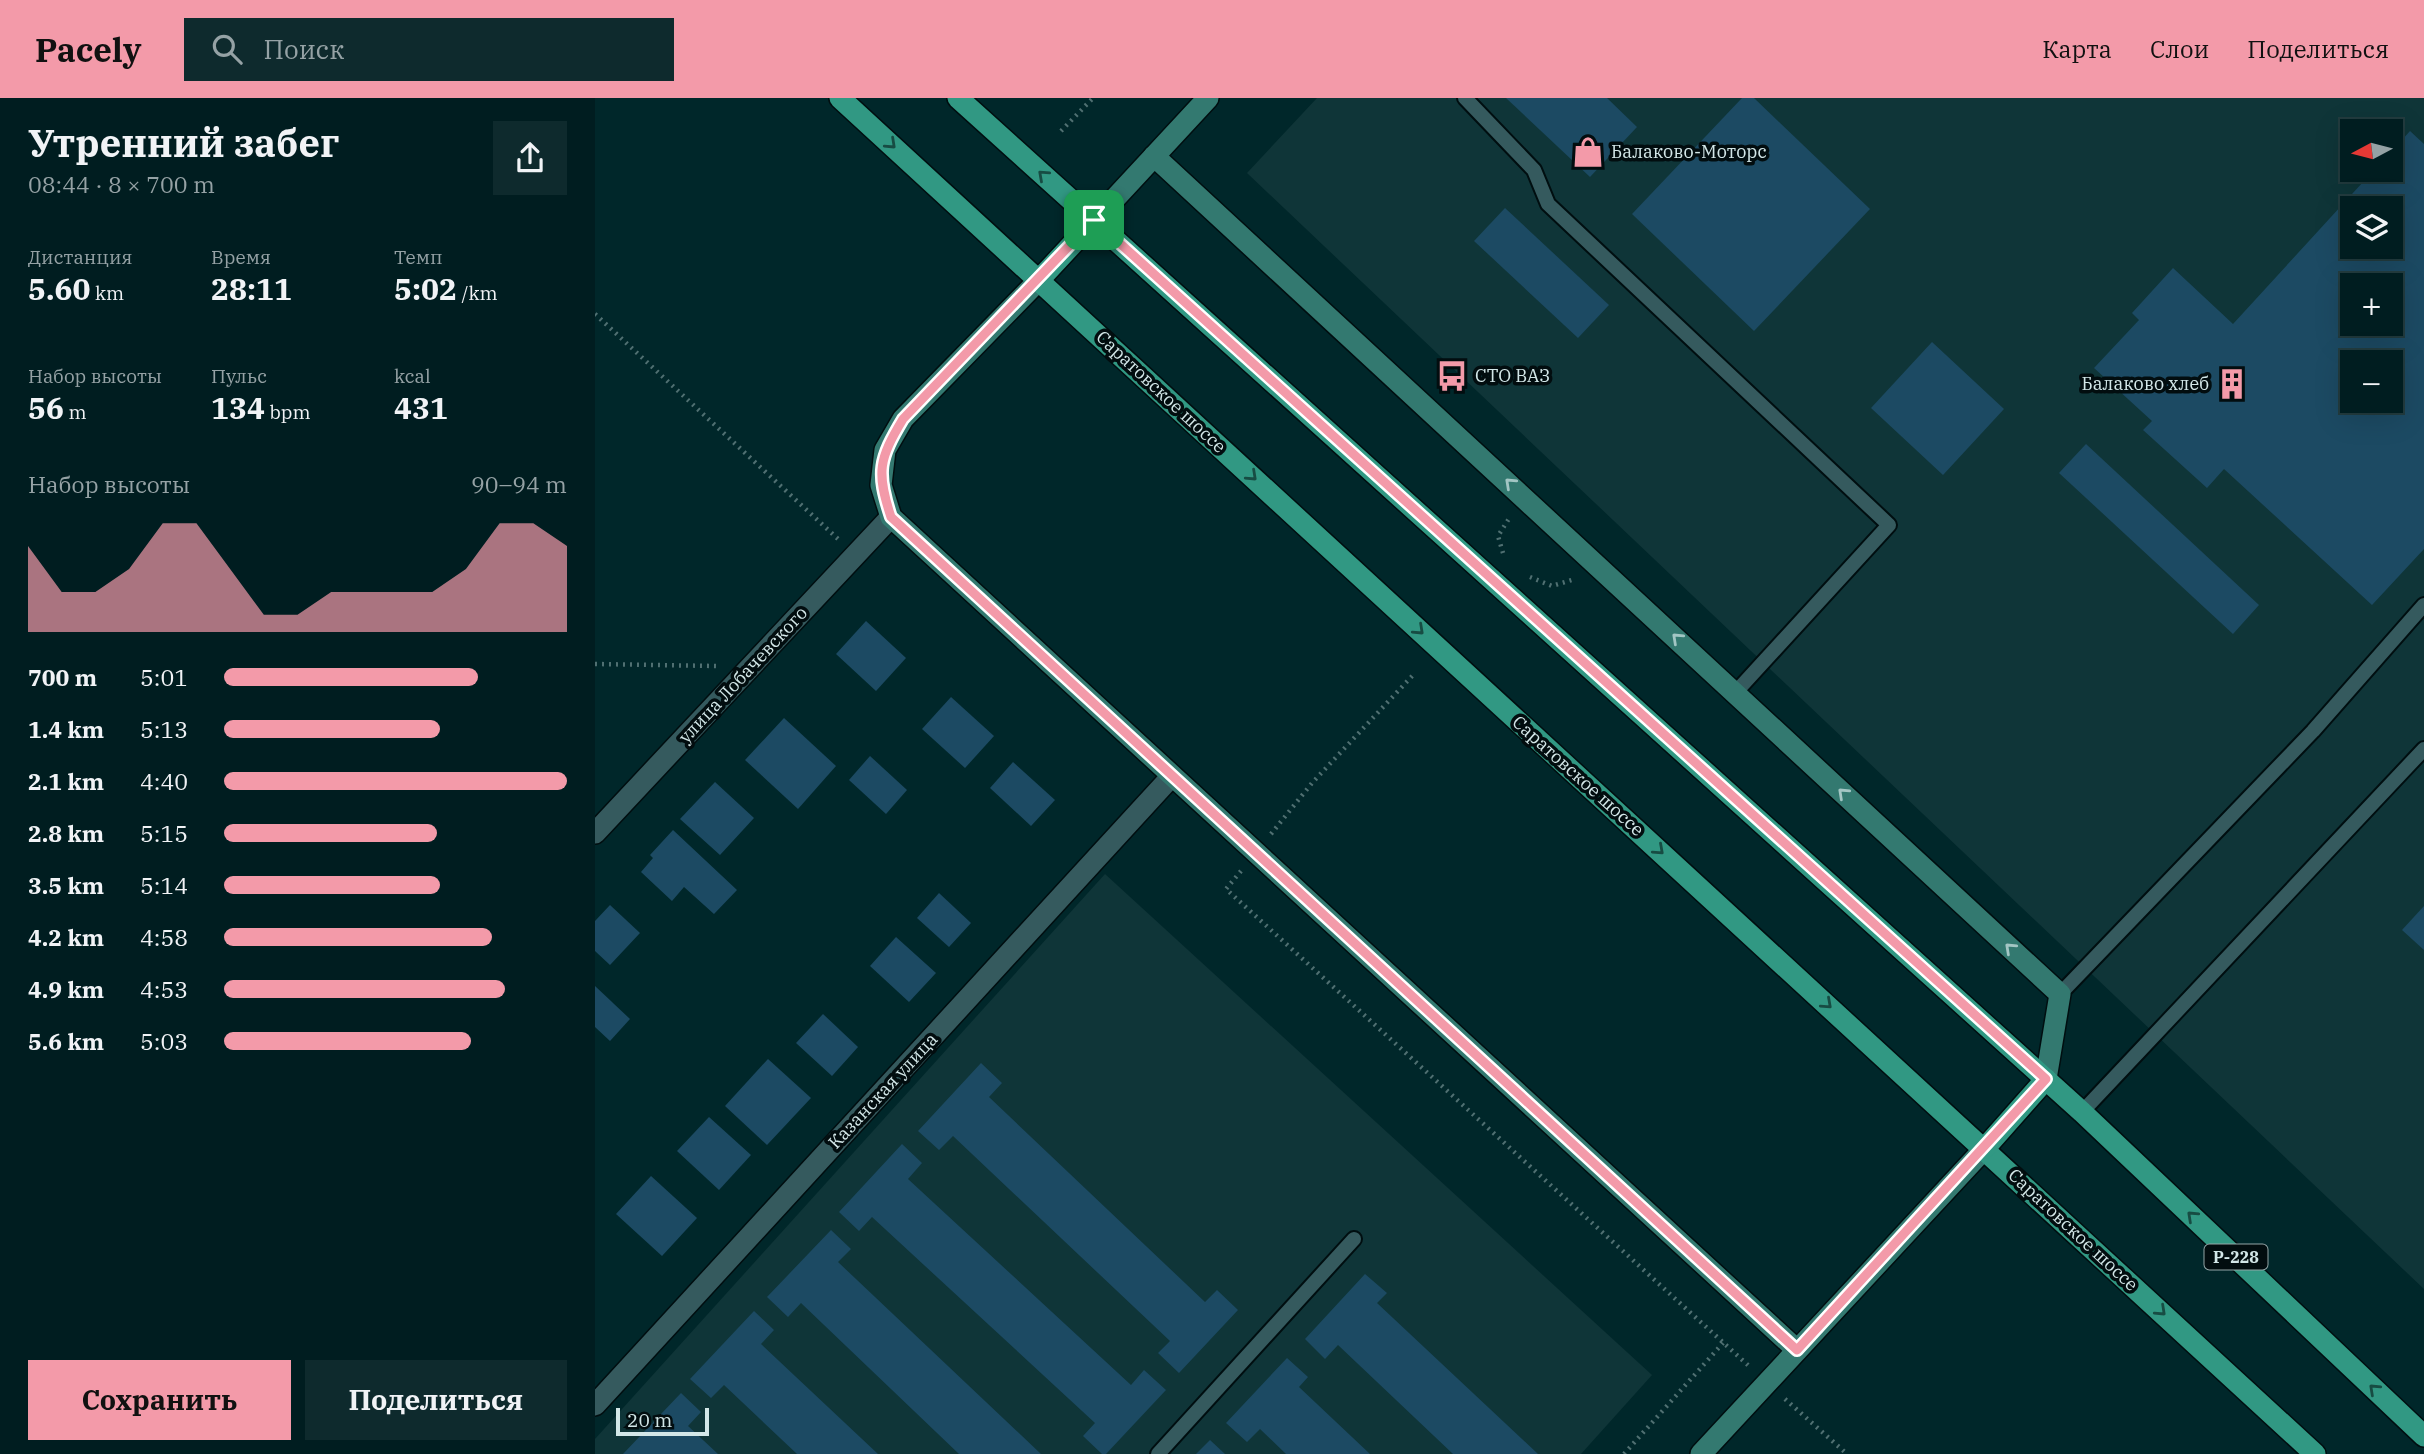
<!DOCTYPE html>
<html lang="ru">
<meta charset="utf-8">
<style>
:root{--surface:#001d20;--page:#0e2a2d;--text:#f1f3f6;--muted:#95a2a5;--line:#223b3e;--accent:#f39aa9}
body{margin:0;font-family:"IBM Plex Serif",serif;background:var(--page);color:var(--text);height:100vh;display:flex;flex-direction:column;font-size:26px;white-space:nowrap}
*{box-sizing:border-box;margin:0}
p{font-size:23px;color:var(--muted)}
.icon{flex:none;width:38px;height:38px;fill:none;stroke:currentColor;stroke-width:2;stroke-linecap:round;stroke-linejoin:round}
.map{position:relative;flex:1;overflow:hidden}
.drawer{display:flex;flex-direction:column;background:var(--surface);width:595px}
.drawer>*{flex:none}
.needle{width:46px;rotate:263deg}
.buttons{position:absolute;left:1745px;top:21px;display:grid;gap:14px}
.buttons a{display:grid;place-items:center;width:63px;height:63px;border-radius:0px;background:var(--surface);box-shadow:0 7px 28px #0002,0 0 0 2px var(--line);font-size:35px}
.scale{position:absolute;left:21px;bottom:18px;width:93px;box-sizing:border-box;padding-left:7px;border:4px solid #d3e7e8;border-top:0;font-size:19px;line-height:24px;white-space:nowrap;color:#d3e7e8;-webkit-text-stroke:5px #020d0f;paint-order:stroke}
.pin{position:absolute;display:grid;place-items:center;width:60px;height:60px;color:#fff;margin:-30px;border-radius:14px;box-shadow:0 4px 10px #0006}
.round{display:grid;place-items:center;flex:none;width:74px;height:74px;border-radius:0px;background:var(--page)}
.head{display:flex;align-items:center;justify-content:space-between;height:119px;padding:0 28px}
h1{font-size:38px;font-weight:800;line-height:52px}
.figures{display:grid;grid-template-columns:repeat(3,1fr);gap:10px;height:119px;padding:7px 28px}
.figures div{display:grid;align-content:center}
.figures b{font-size:30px;font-weight:800}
.figures small{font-size:19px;font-weight:400}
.figures p{font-size:19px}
.chart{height:196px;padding:14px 28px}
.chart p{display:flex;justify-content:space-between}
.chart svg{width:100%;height:126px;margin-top:7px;fill:var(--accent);opacity:.7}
.cta{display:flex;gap:14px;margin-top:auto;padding:14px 28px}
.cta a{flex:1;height:80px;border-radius:0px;background:var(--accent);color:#111;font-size:28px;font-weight:800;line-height:80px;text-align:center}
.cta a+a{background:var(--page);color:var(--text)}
ul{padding:0 28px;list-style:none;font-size:23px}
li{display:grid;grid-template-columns:112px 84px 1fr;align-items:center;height:52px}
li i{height:18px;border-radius:9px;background:var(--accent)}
header{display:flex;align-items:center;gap:42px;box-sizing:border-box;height:98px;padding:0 35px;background:var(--accent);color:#111}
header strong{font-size:33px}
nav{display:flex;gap:38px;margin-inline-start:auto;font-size:24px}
.search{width:490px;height:63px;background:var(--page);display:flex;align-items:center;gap:18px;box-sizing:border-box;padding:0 24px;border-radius:0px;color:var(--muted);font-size:26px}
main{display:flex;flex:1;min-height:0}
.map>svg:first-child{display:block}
.built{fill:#0f3538;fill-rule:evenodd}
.building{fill:#1c4a63;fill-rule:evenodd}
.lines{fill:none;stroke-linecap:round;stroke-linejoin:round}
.lane-casing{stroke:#000e10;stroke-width:18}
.street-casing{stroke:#000e10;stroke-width:24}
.secondary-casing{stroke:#000e10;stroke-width:24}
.primary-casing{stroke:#000e10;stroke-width:24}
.path{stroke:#507072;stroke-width:4.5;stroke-dasharray:2 5;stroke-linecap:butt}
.lane{stroke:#355a5e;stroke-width:14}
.street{stroke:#355a5e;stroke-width:21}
.secondary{stroke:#337970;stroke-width:21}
.primary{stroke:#319883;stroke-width:21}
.oneway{stroke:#174c43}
.oneway2{stroke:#a3c6c4}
.route-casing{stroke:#fff;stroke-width:14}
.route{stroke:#f39aa9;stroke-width:9}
.labels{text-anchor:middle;stroke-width:7;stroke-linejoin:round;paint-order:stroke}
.shield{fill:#020d0f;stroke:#94a6a7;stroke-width:2}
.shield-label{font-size:16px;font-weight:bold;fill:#d3e7e8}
.poi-label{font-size:18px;fill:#d3e7e8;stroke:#020d0f;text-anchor:start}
.street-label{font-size:18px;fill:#d3e7e8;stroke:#020d0f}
</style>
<header>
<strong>Pacely</strong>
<div class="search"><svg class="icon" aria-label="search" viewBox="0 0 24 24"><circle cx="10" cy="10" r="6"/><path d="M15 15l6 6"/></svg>Поиск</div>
<nav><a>Карта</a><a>Слои</a><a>Поделиться</a></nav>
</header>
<main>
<section class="drawer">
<div class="head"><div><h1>Утренний забег</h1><p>08:44 · 8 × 700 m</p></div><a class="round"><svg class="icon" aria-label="share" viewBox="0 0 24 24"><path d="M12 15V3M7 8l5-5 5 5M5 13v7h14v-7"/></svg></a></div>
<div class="figures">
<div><p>Дистанция</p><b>5.60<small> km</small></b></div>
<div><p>Время</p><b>28:11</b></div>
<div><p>Темп</p><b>5:02<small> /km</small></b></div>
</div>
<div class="figures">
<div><p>Набор высоты</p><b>56<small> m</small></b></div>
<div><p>Пульс</p><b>134<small> bpm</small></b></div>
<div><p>kcal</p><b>431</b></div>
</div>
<div class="chart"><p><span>Набор высоты</span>90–94 m</p>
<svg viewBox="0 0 160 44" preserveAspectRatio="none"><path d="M0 44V14L10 30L20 30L30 22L40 6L50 6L60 22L70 38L80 38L90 30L100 30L110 30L120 30L130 22L140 6L150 6L160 14V44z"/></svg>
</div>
<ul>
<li><b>700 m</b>5:01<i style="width:74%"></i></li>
<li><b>1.4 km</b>5:13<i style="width:63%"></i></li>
<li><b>2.1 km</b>4:40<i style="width:100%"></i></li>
<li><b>2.8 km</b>5:15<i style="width:62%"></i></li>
<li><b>3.5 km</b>5:14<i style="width:63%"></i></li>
<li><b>4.2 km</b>4:58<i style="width:78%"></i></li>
<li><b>4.9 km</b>4:53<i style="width:82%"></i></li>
<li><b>5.6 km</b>5:03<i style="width:72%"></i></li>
</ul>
<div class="cta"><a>Сохранить</a><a>Поделиться</a></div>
</section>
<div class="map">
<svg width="1829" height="1356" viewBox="0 0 1829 1356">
<rect width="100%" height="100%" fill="#00272a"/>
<g class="built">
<path d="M722,0H1829V1191L652,75ZM1757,33H1796V72H1757ZM1757,110H1796V149H1757ZM1757,187H1796V226H1757ZM1757,264H1796V303H1757Z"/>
<polygon points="510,776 1057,1277 986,1356 0,1356 0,1341"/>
</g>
<g class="building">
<polygon points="911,0 1012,0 1042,29 995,79"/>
<polygon points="1147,0 1159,0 1275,111 1159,233 1037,116"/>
<path d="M1815,33L1829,46V451L1777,507L1629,371L1612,390L1548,332L1557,323L1499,270L1544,222L1537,215L1578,170L1638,226L1779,72H1796V54ZM1757,110H1796V149H1757ZM1757,187H1796V226H1757ZM1757,264H1796V303H1757Z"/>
<polygon points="910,110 1014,207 983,240 879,143"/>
<polygon points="1337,244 1409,311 1348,377 1276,310"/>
<polygon points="1491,346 1664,507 1638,536 1464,375"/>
<polygon points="271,523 311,560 281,593 241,556"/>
<polygon points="356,599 399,638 370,670 327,631"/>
<polygon points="189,620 241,668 203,711 150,662"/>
<polygon points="275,658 312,692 291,716 254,682"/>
<polygon points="418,664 460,702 436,728 395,690"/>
<polygon points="120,684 159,720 125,757 85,721"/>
<polygon points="78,732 142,792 119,816 89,789 77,803 46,774 58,760 55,757"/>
<polygon points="344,795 376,825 354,849 322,820"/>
<polygon points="15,807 45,835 15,867 0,853 0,823"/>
<polygon points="1829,808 1829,852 1807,832"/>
<polygon points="301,839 341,875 314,904 275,868"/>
<polygon points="0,888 35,921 15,943 0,929"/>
<polygon points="228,916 263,949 237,978 201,945"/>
<polygon points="173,961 216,1000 172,1047 130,1008"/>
<polygon points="386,965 407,985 394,999 610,1204 622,1192 643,1212 584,1275 563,1255 575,1243 358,1038 344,1052 323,1033"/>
<polygon points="114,1019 156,1057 124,1092 82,1053"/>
<polygon points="307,1046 327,1065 313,1081 536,1287 549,1272 571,1292 511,1356 507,1356 488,1338 500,1325 277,1119 264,1133 244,1114"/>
<polygon points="56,1078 102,1120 67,1158 21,1116"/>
<polygon points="236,1132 256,1151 243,1164 446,1356 364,1356 206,1205 193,1219 172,1199"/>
<polygon points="770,1176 792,1195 782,1205 943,1356 858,1356 743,1247 730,1261 710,1241"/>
<polygon points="159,1213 179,1232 166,1246 283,1356 202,1356 129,1287 116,1300 95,1281"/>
<polygon points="692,1260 713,1279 704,1289 775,1356 691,1356 665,1331 652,1344 631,1325"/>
<polygon points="86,1295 106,1314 93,1328 123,1356 28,1356"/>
<polygon points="615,1342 630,1356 601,1356"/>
</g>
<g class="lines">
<defs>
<g id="lane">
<polyline points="870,0 939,72 953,106 1294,427 1140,595"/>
<polyline points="1465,896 1718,633 1829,507"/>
<polyline points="1487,1014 1829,651"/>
<polyline points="563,1356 759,1141"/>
</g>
<g id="street">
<polyline points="0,735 296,419"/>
<polyline points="0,1307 576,679"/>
</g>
<g id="secondary">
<polyline points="559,58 1465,896 1451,981"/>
<polyline points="499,123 613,0"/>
<polyline points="444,182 308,321 290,352 286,387 296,419 1202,1252"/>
<polyline points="1106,1356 1390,1050"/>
</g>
<g id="primary">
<polyline points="245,0 1720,1356"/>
<polyline points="363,0 1487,1014 1829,1338"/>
<polyline points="444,182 499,123"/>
<polyline points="1390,1050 1451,981"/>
</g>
</defs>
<use href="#lane" class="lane-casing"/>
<use href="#street" class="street-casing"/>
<use href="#secondary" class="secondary-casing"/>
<use href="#primary" class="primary-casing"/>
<g class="path">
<polyline points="466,33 498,0"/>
<polyline points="0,216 243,441"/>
<polyline points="908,455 903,438 915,419"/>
<polyline points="935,479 957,488 980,481"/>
<polyline points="0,566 121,568"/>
<polyline points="676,736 717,685 819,576"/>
<polyline points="646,773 631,791 1155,1269"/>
<polyline points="1190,1301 1252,1356"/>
<polyline points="1029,1356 1128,1245"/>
</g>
<use href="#lane" class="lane"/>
<use href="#street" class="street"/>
<use href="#secondary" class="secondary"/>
<use href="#primary" class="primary"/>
</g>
<defs><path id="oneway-chevron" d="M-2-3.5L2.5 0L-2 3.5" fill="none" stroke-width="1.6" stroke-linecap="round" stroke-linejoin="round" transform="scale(1.75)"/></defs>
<g class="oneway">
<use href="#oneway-chevron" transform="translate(296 46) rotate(43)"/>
<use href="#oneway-chevron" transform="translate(448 77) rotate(-138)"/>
<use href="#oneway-chevron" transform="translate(657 378) rotate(43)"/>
<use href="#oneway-chevron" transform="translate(824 532) rotate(43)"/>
<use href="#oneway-chevron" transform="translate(1064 752) rotate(42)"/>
<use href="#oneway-chevron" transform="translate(1232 906) rotate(42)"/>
<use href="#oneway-chevron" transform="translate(1597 1118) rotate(-137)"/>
<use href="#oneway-chevron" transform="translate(1566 1213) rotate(43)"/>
<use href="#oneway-chevron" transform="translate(1779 1291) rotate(-137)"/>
</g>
<g class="oneway2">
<use href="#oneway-chevron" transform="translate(915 385) rotate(-137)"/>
<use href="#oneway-chevron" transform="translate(1082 540) rotate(-137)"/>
<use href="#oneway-chevron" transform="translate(1248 695) rotate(-137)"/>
<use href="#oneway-chevron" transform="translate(1415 850) rotate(-137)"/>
</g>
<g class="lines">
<defs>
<path id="route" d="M499,122L1451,981L1202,1252L296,419C281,374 284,361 308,321Z"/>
</defs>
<use href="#route" class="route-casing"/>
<use href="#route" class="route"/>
</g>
<defs>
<symbol id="shop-bare" viewBox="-9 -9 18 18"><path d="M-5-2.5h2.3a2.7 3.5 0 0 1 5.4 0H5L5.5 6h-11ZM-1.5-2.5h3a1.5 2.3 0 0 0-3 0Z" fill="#f39aa9" stroke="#020d0f" stroke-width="2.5" paint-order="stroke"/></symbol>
<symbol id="bus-bare" viewBox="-9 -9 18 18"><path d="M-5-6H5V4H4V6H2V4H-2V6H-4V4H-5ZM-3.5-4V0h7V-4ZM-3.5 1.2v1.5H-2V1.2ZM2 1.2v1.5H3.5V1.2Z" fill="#f39aa9" stroke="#020d0f" stroke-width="2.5" paint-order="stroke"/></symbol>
<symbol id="building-bare" viewBox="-9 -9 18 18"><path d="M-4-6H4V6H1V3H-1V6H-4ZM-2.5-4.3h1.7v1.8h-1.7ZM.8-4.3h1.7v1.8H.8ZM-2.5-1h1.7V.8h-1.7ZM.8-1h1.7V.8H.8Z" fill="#f39aa9" stroke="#020d0f" stroke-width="2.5" paint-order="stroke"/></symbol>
</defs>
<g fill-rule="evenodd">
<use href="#shop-bare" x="971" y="32" width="44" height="44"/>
<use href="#bus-bare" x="835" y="256" width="44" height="44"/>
<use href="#building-bare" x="1615" y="264" width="44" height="44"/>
</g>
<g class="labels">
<rect class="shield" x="1609.5" y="1146.5" width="63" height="25" rx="5"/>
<g class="shield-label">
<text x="1641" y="1165">Р-228</text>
</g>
<g class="poi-label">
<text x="1016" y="60">Балаково-Моторс</text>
<text x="880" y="284">СТО ВАЗ</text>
<text x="1614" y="292" text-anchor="end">Балаково хлеб</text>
</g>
<g class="street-label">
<text transform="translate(566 294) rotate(43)" y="6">Саратовское шоссе</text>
<text transform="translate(148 577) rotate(-47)" y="6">улица Лобачевского</text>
<text transform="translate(983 678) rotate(42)" y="6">Саратовское шоссе</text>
<text transform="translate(288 993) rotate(-47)" y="6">Казанская улица</text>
<text transform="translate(1478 1132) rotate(43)" y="6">Саратовское шоссе</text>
</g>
</g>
</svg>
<div class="buttons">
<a><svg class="needle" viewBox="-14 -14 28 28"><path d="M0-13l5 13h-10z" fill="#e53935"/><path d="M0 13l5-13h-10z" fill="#95a2a5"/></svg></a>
<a><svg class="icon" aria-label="layers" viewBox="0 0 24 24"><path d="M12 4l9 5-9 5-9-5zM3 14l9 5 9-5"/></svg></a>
<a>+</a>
<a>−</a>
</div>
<div class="scale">20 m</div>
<div class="pin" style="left:499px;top:122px;background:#1e9e55"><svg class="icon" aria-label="arrive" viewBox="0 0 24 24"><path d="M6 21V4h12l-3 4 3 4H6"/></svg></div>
</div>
</main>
